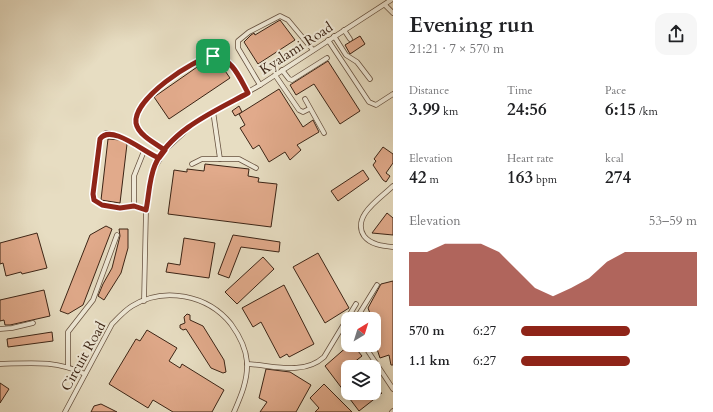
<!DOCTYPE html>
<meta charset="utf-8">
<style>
:root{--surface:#fff;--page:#f6f6f6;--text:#202124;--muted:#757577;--accent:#8f2418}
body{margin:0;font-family:Cardo,serif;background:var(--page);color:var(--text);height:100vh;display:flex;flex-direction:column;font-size:15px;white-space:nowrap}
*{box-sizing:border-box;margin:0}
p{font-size:13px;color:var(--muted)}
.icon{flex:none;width:22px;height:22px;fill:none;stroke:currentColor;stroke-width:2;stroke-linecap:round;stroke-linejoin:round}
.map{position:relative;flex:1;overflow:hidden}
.details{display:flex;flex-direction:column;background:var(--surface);width:320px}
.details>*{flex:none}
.needle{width:26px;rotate:38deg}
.buttons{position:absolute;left:341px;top:312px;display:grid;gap:8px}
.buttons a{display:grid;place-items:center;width:40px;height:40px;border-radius:8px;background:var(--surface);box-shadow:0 2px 10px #0003;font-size:20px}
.pin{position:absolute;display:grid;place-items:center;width:34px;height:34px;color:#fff;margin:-17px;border-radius:8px;box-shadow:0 2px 6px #0006}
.round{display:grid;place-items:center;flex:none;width:42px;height:42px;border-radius:12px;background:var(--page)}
.head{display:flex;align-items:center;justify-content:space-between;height:68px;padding:0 16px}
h1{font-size:22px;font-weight:700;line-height:30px}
.stats{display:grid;grid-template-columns:repeat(3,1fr);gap:6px;height:68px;padding:4px 16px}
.stats div{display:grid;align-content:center}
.stats b{font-size:17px;font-weight:700}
.stats small{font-size:11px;font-weight:400}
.stats p{font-size:11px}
.chart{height:112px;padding:8px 16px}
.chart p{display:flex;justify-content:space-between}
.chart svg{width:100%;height:72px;margin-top:4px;fill:var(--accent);opacity:.7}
ul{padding:0 16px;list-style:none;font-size:13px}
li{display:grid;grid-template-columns:64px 48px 1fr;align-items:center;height:30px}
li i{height:10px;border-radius:5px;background:var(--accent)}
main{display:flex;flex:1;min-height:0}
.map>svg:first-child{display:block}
.building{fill:#e1aa8b;stroke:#3c2415}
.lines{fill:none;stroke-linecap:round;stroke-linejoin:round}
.service-casing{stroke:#675240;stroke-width:5.5}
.service{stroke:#efe9d7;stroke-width:4}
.route-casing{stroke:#fff;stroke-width:8}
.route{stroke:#8f2418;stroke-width:5}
.labels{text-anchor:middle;stroke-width:4;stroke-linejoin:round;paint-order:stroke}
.street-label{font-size:14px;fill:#3c2415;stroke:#efe9d7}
</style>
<main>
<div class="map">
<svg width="393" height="412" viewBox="0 0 393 412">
<rect width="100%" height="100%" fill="#e7ddc2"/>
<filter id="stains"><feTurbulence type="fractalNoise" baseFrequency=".005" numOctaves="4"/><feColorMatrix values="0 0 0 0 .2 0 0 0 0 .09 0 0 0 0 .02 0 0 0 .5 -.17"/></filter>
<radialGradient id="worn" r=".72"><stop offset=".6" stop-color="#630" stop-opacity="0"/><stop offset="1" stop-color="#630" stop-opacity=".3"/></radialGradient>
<g class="building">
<polygon points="280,20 295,40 258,64 244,42 251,35 254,33 255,35"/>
<polygon points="360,36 365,44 350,54 345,45"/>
<polygon points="212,61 217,68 221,65 230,78 169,119 154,97 200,65"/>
<polygon points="328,61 360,111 340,124 314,84 296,95 290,85"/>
<polygon points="279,89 303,127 313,120 319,132 297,145 301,150 290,160 285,152 269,162 259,145 253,149 240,128 245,125 239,114"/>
<polygon points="239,106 242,112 235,116 232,111"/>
<polygon points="108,139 121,140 127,144 120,203 101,200"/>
<polygon points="383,147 393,154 393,163 386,173 390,176 386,182 383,180 373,165 376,161 374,159"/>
<polygon points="205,164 249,169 248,176 259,178 258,182 277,184 271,227 168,214 174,170 187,172 187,169 204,171"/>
<polygon points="363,170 369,179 338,201 331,191"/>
<polygon points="387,213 393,218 393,235 372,233"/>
<polygon points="106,226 112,229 83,305 68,314 60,311 90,235"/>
<polygon points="119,229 128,229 128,248 121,273 104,300 98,296 103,284 112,268 120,236"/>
<polygon points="37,233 47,268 22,274 21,272 6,276 3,263 0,264 0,243"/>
<polygon points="233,235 280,242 279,252 241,247 229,278 218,274"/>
<polygon points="184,238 215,243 209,278 166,272 168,263 180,265"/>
<polygon points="318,253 349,308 325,323 293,267"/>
<polygon points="263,257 274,269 237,304 225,292"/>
<polygon points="393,281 393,365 391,365 389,355 380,358 374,340 374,338 379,336 374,324 374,319 372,319 368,308 381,284"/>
<polygon points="284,285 314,344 289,357 287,354 280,358 261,322 253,327 242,308"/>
<polygon points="44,290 50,316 10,325 5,325 4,320 0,321 0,300"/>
<polygon points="187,314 190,315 190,320 203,326 224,360 226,372 223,373 211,368 186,329 183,330 180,328 180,325 185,323 184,317"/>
<polygon points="147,330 177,348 169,361 180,368 182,364 224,390 212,412 173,412 153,400 148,408 109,384 136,339 140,341"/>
<polygon points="52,332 53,341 8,347 7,339"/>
<polygon points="349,345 353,345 362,356 353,363 356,367 348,367 348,393 374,393 374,386 379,393 382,393 359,411 325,366"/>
<polygon points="266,369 290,372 311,385 296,412 260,412 267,402 259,398"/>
<polygon points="0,383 9,389 0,403"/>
<polygon points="324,384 352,412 315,412 319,408 310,398"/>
<polygon points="101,404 117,412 91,412 94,406"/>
</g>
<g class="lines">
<defs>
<g id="service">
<polyline points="385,5 393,13"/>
<polyline points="344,30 350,39"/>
<polyline points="334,36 346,55 357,62 370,79"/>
<polyline points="328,40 369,102 376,105 393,94"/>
<polyline points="282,70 289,79 292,80 327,58"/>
<polyline points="275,75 299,110 303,112 309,109"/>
<polyline points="260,85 238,48 238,41 249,32 280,16 288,20 313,50"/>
<polyline points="305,99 324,133"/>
<polyline points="213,111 220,159"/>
<path d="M165,150C156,144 139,135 136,123C132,100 200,51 220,58C235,62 241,80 248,93"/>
<polyline points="192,164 202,159 239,159 256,168"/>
<path d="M393,186C381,198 351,216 364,236C371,245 383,246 393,247"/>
<polyline points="134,206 134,176 144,151"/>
<path d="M146,210L134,206L120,208L102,205L94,200L93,194L100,139L106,133C126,134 141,151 159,158"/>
<polyline points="144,301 146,210 153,171 165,150 194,123 260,85 391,0"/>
<polyline points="356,319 377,285"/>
<polyline points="0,329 12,328 33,323"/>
<polyline points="364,345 393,389"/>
<path d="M0,364C32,363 55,360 85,374"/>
<path d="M247,364C272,365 303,376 324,357L356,304"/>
<polyline points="68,366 68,332 93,300 117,235"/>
<path d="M65,412L112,324C118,318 124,311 132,306C164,286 208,295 231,324C239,335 246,348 247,362C248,380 241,396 234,412"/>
<polyline points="392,412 393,411"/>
</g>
</defs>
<use href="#service" class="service-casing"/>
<use href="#service" class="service"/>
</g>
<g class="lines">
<defs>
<path id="route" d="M213,56C193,59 133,99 136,123C138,135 156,144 165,150L159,158C145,153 111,123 100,139L93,194L94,200L102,205L120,208L134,206L146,210C149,196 149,179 155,165C170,130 217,110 248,93C239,77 233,59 213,56"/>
</defs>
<use href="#route" class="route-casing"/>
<use href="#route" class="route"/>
</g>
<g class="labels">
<g class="street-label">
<text transform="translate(296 48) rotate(-33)" y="5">Kyalami Road</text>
<text transform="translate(83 356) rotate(-61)" y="5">Circuit Road</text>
</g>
</g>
<rect width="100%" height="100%" filter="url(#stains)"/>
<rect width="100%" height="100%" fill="url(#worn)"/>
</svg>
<div class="buttons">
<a><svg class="needle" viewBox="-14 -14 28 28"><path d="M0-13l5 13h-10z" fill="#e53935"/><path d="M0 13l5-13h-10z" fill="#757577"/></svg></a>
<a><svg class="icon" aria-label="layers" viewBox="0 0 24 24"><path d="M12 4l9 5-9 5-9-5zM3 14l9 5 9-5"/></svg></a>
</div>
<div class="pin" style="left:213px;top:56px;background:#1e9e55"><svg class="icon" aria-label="arrive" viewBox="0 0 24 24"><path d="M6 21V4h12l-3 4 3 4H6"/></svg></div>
</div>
<section class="details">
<div class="head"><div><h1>Evening run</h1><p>21:21 · 7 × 570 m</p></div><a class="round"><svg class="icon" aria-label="share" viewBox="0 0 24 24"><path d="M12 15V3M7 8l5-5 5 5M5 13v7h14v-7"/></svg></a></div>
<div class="stats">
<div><p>Distance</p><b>3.99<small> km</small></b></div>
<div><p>Time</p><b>24:56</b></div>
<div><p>Pace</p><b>6:15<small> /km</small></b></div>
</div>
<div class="stats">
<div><p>Elevation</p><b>42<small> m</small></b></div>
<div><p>Heart rate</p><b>163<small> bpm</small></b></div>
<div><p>kcal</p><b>274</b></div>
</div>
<div class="chart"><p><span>Elevation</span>53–59 m</p>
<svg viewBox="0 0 160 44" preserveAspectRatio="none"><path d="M0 44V11L10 11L20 6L30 6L40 6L50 11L60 22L70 33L80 38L90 33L100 27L110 17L120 11L130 11L140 11L150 11L160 11V44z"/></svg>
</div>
<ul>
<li><b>570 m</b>6:27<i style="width:62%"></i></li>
<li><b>1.1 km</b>6:27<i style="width:62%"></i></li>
</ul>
</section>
</main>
